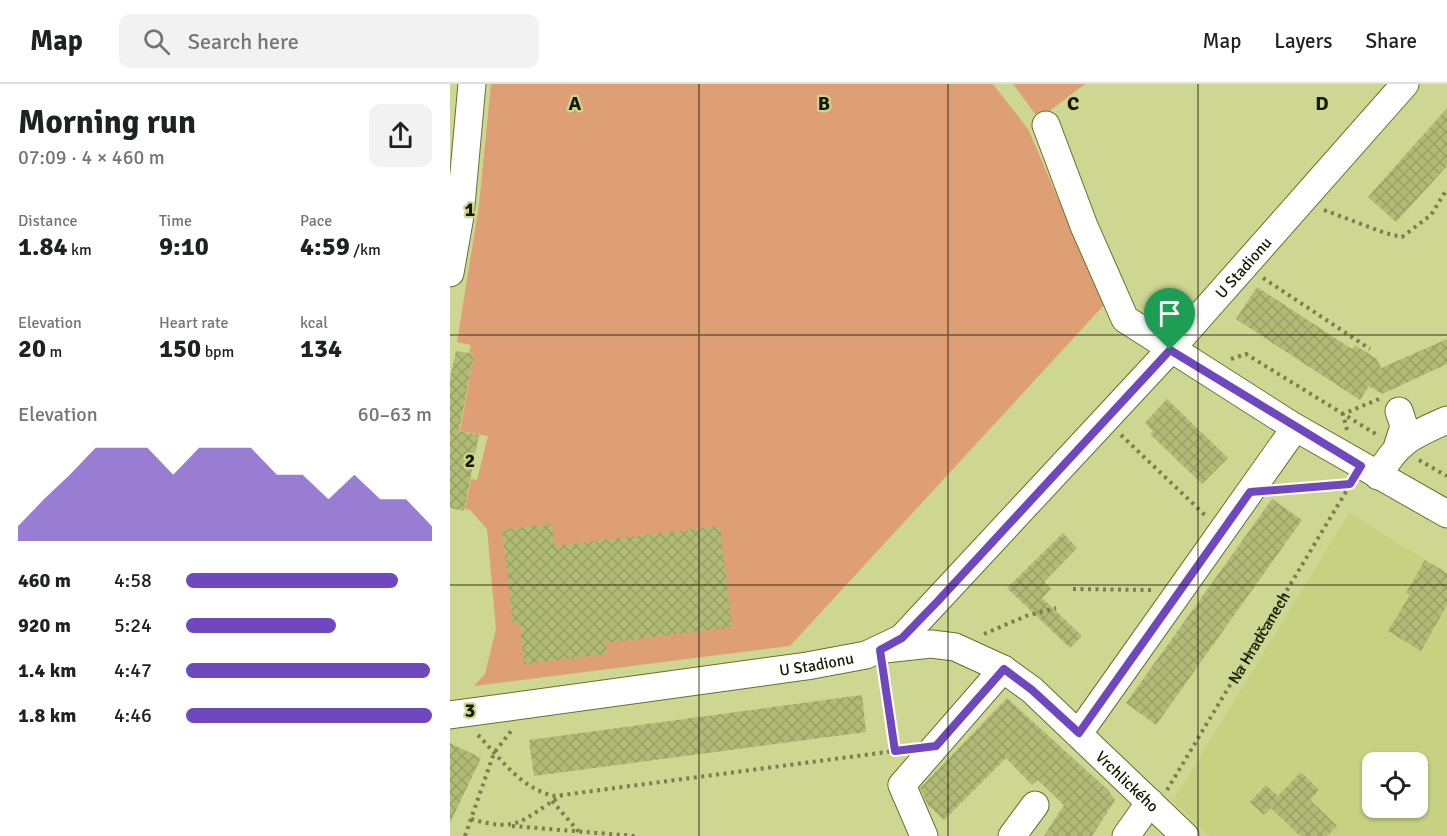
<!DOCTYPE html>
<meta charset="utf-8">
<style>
:root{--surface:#fff;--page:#f2f2f2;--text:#202124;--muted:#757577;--line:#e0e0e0;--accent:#6f47bf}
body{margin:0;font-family:Signika,sans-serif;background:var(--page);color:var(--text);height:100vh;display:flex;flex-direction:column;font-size:22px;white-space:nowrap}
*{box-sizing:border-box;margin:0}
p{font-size:20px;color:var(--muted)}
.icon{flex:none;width:33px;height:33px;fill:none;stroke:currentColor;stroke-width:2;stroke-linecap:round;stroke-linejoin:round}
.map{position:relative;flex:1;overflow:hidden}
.details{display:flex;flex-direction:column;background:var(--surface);width:450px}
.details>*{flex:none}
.fabs{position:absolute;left:912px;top:668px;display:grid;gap:12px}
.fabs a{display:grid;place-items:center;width:66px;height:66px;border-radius:12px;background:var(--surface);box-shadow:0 2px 4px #0004;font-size:30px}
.pin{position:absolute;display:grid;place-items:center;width:51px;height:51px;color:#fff;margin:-62px -26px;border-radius:50% 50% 50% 0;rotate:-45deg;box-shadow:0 0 6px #0007}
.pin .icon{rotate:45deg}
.round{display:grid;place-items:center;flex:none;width:63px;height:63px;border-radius:12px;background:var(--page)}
.head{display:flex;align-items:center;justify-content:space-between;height:102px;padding:0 18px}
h1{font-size:33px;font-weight:700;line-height:45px}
.metrics{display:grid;grid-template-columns:repeat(3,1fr);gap:9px;height:102px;padding:6px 18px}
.metrics div{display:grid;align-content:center}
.metrics b{font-size:26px;font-weight:700}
.metrics small{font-size:16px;font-weight:400}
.metrics p{font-size:16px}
.chart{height:168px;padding:12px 18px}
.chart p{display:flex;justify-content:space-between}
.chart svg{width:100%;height:108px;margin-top:6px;fill:var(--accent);opacity:.7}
ul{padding:0 18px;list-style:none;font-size:20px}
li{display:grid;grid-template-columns:96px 72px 1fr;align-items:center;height:45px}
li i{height:15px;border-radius:8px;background:var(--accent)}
header{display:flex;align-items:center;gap:36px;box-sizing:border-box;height:84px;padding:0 30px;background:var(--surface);border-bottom:2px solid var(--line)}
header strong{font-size:28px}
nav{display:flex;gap:33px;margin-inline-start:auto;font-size:21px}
.search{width:420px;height:54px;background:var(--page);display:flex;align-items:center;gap:15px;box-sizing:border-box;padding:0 21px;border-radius:12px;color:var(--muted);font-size:22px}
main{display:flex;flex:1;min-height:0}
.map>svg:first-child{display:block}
.built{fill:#c7d182;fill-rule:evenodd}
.garden{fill:#de9f75}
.building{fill:url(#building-cross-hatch)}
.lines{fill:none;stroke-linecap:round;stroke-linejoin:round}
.minor-casing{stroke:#686f2a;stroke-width:29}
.path{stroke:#787e4d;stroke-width:4;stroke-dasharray:3 4.5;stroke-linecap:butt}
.minor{stroke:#fff;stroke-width:27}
.route-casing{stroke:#fff;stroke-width:12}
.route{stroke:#6f47bf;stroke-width:8}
.grid{fill:none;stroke:#171a00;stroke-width:1.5;stroke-opacity:0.55}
.labels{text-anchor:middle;stroke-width:4.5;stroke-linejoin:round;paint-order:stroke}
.street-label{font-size:16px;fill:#171a00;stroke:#ced791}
.grid-label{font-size:20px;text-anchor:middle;font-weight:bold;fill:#171a00;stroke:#ced791;stroke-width:4.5;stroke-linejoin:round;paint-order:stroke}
</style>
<header>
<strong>Map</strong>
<div class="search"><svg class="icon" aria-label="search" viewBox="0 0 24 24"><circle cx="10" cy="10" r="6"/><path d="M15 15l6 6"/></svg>Search here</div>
<nav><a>Map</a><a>Layers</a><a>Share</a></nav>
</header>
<main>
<section class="details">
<div class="head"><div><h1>Morning run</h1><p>07:09 · 4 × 460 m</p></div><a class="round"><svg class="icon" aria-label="share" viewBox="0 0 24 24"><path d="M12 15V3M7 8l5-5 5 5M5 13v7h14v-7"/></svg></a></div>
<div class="metrics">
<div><p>Distance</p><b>1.84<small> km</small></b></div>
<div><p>Time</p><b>9:10</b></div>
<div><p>Pace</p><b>4:59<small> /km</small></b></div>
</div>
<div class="metrics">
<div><p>Elevation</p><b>20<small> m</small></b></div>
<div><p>Heart rate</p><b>150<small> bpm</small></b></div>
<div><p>kcal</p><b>134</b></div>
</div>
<div class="chart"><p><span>Elevation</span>60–63 m</p>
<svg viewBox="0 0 160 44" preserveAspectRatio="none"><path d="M0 44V38L10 27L20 17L30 6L40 6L50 6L60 17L70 6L80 6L90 6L100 17L110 17L120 27L130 17L140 27L150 27L160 38V44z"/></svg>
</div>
<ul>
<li><b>460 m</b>4:58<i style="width:86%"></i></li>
<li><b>920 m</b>5:24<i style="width:61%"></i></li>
<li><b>1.4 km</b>4:47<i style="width:99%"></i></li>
<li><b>1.8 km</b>4:46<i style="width:100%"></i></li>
</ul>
</section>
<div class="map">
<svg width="997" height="752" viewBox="0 0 997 752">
<defs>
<pattern id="building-cross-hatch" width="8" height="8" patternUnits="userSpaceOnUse" patternTransform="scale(1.5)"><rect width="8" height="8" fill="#b2bb76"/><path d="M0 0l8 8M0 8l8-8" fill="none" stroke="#98a064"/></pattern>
</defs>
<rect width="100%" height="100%" fill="#ced791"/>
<path class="built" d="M899,429L997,489V752H759L723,717ZM922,678H968V723H922Z"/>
<g class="garden">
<polygon points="41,0 543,0 578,45 654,221 340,562 24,602 35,590 46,545 37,445 20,426 15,425 21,395 27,396 38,352 10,347 24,270 19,269 21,261 7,258 29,121"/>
<polygon points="563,0 635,0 589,35"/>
</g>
<g class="building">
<polygon points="997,24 997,82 946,138 918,113"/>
<polygon points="807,203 902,265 905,261 927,275 931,284 997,255 997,280 932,310 919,302 910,316 786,235"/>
<polygon points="6,267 24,270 9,347 29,351 14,427 0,424 0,295"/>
<polygon points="717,315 778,374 752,400 700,350 703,347 695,339"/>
<polygon points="822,415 852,436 706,641 676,619"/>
<polygon points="102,440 105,462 270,442 282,543 155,559 157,570 74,580 70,539 63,540 52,446"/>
<polygon points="613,449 627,464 594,498 601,505 592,514 632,552 620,564 557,504"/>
<polygon points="975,476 997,489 997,521 971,567 938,547 960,511 956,509"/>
<polygon points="412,611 416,648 84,692 79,656"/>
<polygon points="557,614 658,706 665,716 642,752 594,752 614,721 588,696 582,701 556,674 494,736 478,721 470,704"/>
<polygon points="0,659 31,674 0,739"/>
<polygon points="851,688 869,706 860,716 887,742 877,752 850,752 821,724 814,731 800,718 816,701 828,712"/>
</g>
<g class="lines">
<defs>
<g id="minor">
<polyline points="596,41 634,142 675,235 841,341 997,430"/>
<polyline points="0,189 10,132 22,0"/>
<polyline points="947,364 954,342 949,327"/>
<path d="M928,392C948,357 961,352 997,336"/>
<path id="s2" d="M435,565L481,560L505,563L553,585L582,606L735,752"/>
<path id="s3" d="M0,631L357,582L416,571L452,554L720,266L955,0"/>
<polyline points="629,649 845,344"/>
<polyline points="474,752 452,701 553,585"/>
<polyline points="562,752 585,721"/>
<polyline points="676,752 700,718"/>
</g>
</defs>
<use href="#minor" class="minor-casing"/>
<g class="path">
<polyline points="874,126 935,149 952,153 981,131 997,105"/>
<polyline points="813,194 920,265"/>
<polyline points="781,275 796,270 929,352"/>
<polyline points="897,346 893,330 929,315"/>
<polyline points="671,351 757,433"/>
<polyline points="969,376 997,392"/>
<polyline points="830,405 898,400"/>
<polyline points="623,505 702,506"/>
<polyline points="534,550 576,532 606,524"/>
<polyline points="433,587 445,667"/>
<path d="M28,651C51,675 71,705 105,712L452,666"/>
<path id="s1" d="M717,706L900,401"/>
<polyline points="102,717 129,748"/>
<path d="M21,735C69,749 71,736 111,712"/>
<polyline points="62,742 185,752"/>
<polyline points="15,752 44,669 61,647"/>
</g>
<use href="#minor" class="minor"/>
</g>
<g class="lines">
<defs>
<polygon id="route" points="720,266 911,382 900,400 800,408 629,649 582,606 554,585 486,662 445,667 430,566 452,554 487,518"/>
</defs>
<use href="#route" class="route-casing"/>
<use href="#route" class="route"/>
</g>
<path class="grid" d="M249,0V752M498,0V752M748,0V752M0,251H997M0,501H997"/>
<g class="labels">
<g class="street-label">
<text dy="6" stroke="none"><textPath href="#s3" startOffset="964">U Stadionu</textPath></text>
<text dy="6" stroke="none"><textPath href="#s1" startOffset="178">Na Hradčanech</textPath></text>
<text dy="6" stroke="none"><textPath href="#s3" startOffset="370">U Stadionu</textPath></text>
<text dy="6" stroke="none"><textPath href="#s2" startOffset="291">Vrchlického</textPath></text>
</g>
</g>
<g class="grid-label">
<text x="125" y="26">A</text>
<text x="374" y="26">B</text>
<text x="623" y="26">C</text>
<text x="872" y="26">D</text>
<text x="20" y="132">1</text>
<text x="20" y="383">2</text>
<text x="20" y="633">3</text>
</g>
</svg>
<div class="fabs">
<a><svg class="icon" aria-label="locate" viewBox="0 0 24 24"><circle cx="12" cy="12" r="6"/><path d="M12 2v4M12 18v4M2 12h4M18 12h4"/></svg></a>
</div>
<div class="pin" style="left:720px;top:266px;background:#1e9e55"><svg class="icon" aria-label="arrive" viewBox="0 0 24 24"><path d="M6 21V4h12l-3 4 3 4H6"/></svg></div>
</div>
</main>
